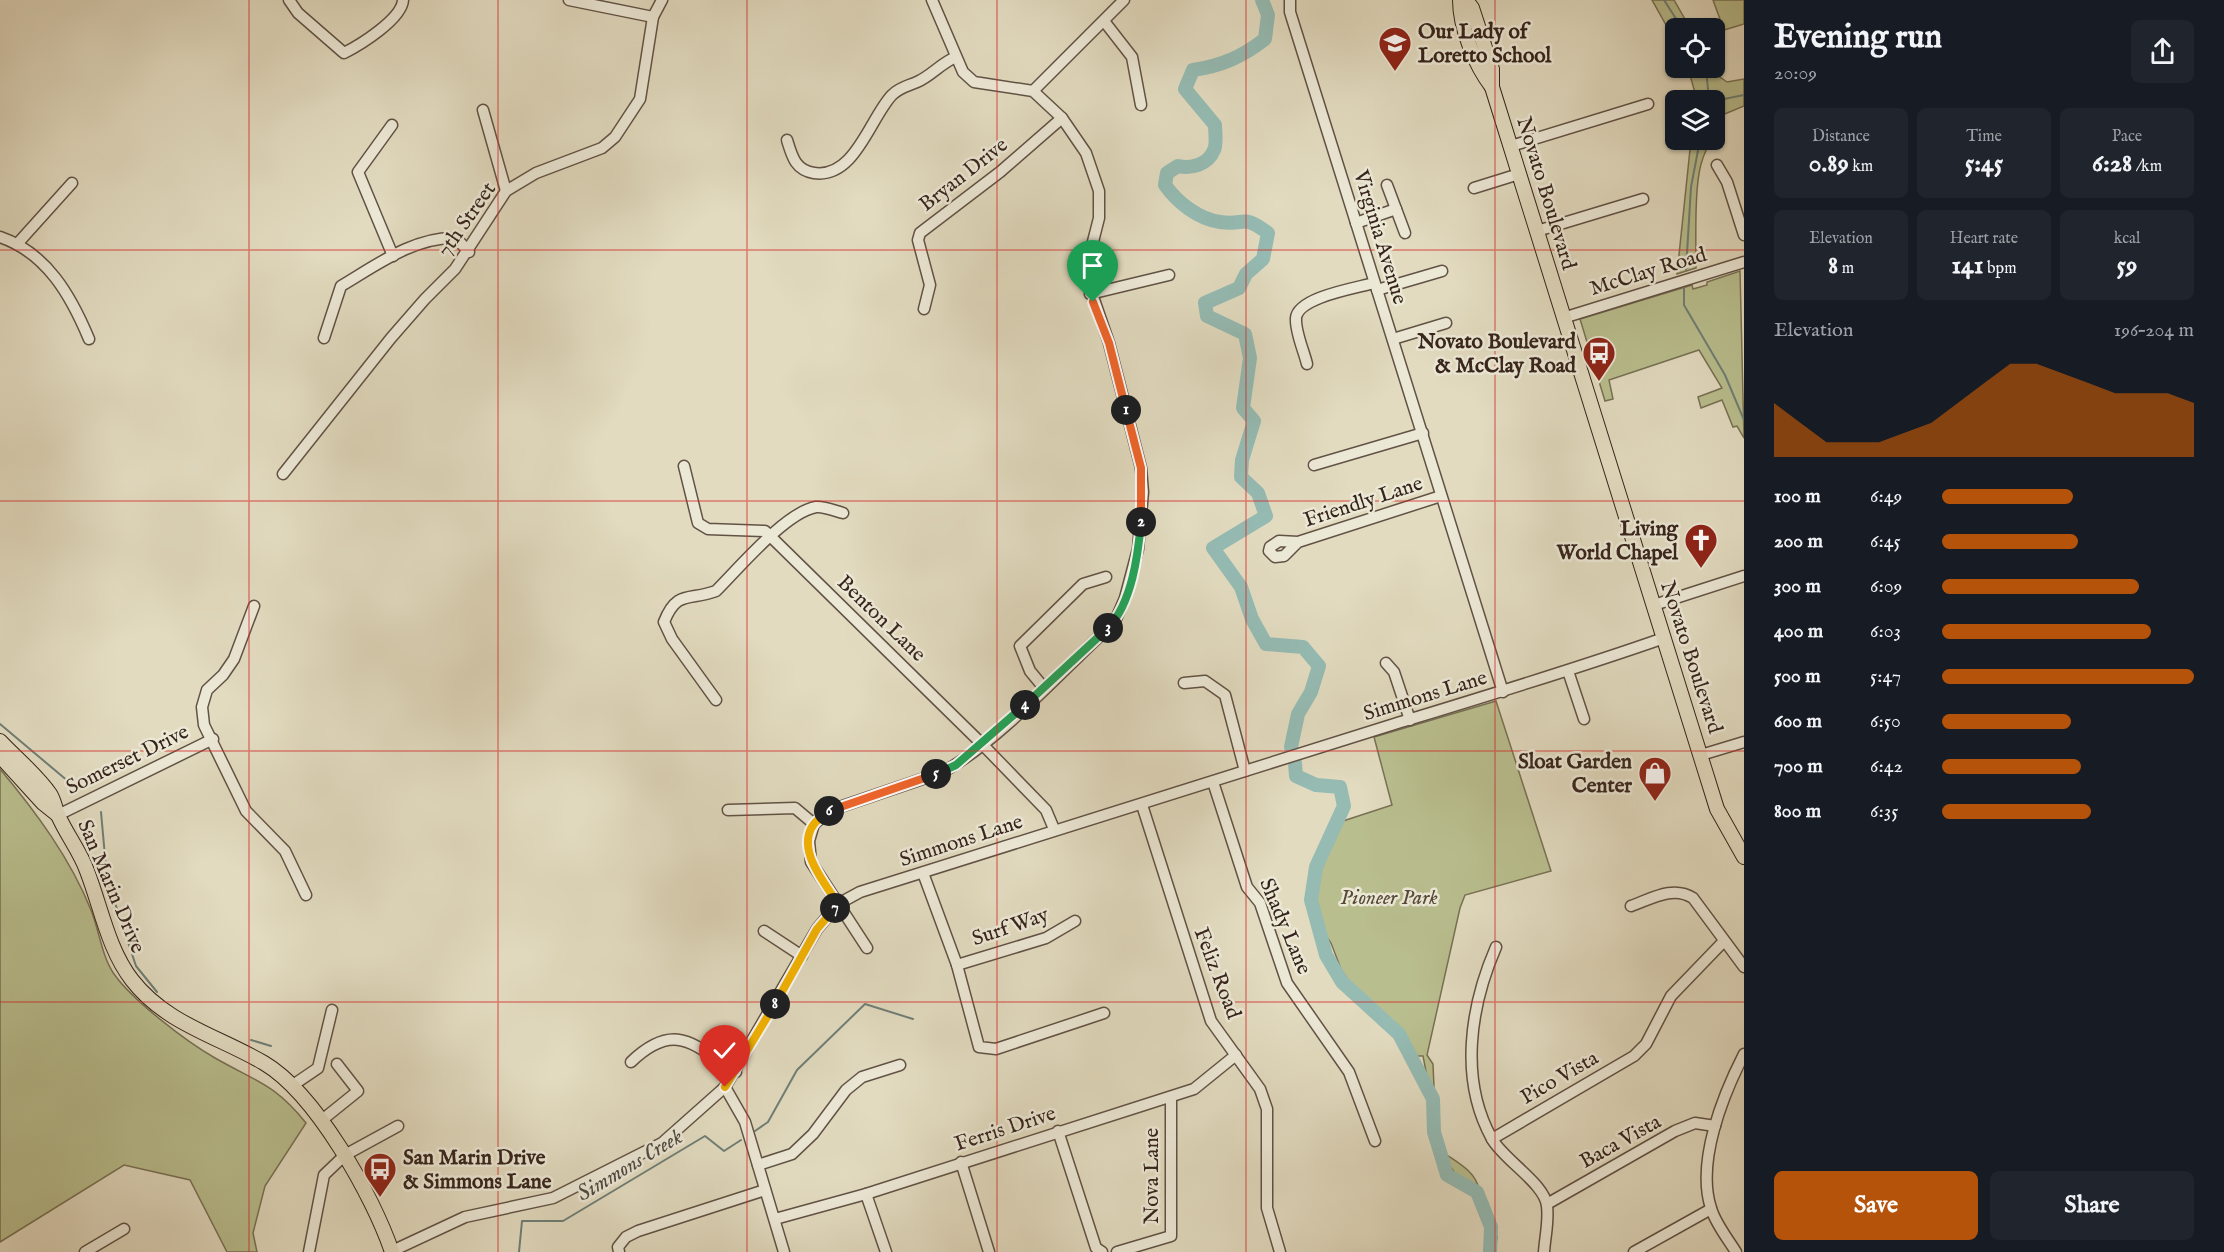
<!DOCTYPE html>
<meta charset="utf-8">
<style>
:root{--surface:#171b24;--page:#20242c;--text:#f1f3f6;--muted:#9ea1a6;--accent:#b45309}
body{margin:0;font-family:"IM FELL English",serif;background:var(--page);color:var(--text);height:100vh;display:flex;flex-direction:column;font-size:22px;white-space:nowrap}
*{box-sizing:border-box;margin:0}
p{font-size:20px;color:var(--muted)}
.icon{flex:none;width:33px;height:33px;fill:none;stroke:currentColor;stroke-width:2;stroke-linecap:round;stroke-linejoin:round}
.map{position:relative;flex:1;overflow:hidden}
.side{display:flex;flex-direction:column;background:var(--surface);width:480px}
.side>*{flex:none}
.tools{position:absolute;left:1665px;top:18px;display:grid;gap:12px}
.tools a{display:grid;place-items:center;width:60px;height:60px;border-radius:9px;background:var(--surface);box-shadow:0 2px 4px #0004;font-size:30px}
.pin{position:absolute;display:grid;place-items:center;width:51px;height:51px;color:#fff;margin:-62px -26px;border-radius:50% 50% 50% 0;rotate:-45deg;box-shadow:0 0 6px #0007}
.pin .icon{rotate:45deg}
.km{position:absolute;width:30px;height:30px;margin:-15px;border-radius:50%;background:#222;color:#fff;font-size:16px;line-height:30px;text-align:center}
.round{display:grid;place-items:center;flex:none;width:63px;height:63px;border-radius:9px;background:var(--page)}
.overview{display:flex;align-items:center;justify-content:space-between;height:102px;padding:0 30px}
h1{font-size:33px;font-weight:700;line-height:45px}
.metrics{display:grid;grid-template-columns:repeat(3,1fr);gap:9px;height:102px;padding:6px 30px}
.metrics div{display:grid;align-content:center;border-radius:9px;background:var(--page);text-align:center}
.metrics b{font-size:26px;font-weight:700}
.metrics small{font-size:16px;font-weight:400}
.metrics p{font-size:16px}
.chart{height:168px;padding:12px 30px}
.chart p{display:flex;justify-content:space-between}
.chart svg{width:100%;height:108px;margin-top:6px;fill:var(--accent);opacity:.7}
.primary-button{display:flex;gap:12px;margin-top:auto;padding:12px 30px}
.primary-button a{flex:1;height:69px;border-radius:9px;background:var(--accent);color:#fff;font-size:24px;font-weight:700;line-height:69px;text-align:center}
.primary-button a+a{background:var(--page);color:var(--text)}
ul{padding:0 30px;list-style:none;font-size:20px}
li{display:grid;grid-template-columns:96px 72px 1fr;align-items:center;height:45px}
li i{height:15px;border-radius:8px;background:var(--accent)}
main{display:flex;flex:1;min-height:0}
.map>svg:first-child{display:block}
.green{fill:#b9be8e;stroke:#787155;stroke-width:1.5}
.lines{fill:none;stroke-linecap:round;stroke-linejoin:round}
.stream{stroke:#6f7f77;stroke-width:2}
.river{stroke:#95bbb3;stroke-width:14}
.minor-casing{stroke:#615245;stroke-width:13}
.major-casing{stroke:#36241c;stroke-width:16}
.minor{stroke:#ece8d6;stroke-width:10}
.major{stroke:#e2dbc0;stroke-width:14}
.split-1-casing{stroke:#fff;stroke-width:12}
.split-2-casing{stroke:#fff;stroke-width:12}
.split-3-casing{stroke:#fff;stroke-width:12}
.split-4-casing{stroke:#fff;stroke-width:12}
.split-5-casing{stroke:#fff;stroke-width:12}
.split-6-casing{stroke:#fff;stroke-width:12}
.split-7-casing{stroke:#fff;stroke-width:12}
.split-8-casing{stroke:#fff;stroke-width:12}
.split-9-casing{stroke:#fff;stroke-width:12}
.split-1{stroke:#f0652b;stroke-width:8}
.split-2{stroke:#f0652b;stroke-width:8}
.split-3{stroke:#22a559;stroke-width:8}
.split-4{stroke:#22a559;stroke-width:8}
.split-5{stroke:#22a559;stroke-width:8}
.split-6{stroke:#f0652b;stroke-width:8}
.split-7{stroke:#f5b400;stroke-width:8}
.split-8{stroke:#f5b400;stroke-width:8}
.split-9{stroke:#f5b400;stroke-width:8}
.grid{fill:none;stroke:#d62828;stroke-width:1.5;stroke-opacity:0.55}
.labels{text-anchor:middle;stroke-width:5;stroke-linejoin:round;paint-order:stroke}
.poi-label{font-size:21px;font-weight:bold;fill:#36241c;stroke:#ece8d6;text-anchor:end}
.street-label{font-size:21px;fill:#36241c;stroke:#ece8d6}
.park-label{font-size:21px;font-style:italic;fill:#574a38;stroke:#ece8d6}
.water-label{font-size:22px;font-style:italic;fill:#4e4a42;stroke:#ece8d6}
</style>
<main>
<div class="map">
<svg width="1744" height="1252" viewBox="0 0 1744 1252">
<rect width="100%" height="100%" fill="#e2dbc0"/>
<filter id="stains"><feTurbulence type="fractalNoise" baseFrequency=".00333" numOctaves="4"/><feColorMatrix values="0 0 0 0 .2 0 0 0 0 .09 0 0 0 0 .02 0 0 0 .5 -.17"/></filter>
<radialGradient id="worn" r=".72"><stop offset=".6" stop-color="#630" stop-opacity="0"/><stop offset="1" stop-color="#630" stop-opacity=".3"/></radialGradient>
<g class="green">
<polygon points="1652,0 1674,0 1690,28 1676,28 1675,41"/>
<polygon points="1713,0 1744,0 1744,24 1724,30"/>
<polygon points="1715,52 1720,77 1727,82 1744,79 1744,106 1715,118 1715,121 1714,100 1697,100 1688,68 1714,68"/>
<path d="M1691,140H1710C1708,148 1704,153 1702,161C1694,184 1696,242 1696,268L1677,274Z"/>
<polygon points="1740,271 1744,438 1737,426 1733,427 1722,400 1701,408 1698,397 1722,388 1699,350 1609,380 1613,399 1605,401 1580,319 1692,285 1693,289 1707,285 1707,282"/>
<path d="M1496,701L1551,871L1465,895L1460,908L1427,1055L1433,1064L1435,1111L1444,1153C1458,1163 1475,1171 1479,1189L1466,1190L1442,1154L1423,1056H1413L1356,993L1341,969L1331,943L1315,920L1312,891L1324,863L1323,842L1334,824L1392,805L1374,737Z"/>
<path d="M0,769C36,812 70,858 91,910C99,930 102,957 114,974C133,1001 187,1042 215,1058C257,1082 275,1084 306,1123L265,1186L253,1233L257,1252H227L190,1180L124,1165L0,1242Z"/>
<polygon points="1487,1201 1497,1237 1495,1252 1487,1252 1485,1243 1490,1241"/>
</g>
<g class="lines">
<g class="stream">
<polyline points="1664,0 1682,28"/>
<polyline points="1706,68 1709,100"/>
<polyline points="1714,101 1744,95"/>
<polyline points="1686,270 1691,187 1700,140"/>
<polyline points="1684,287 1684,305 1725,375 1744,420"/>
<polyline points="0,724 69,782 83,786"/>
<polyline points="101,812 107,879 136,966 157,992"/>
<polyline points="251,1040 271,1046"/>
<polyline points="755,1131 768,1122 797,1070 865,1004 913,1019"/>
<polyline points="519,1252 522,1221 563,1221 705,1136 724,1151 741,1140"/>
</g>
<g class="river">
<path d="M1262,0L1268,15L1265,39C1242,57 1221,66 1193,70L1185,89L1215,125C1215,132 1217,144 1214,150C1208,165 1191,169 1178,166L1167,173L1165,185C1177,202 1198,219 1220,222C1247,226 1241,213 1268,233L1263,259L1246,274L1239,288L1205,303L1207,316L1245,334L1250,358L1243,408L1254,421L1242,460L1241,477L1258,493L1266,516L1213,548L1241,587L1252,619L1266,644L1303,647L1319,666L1311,692L1298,714L1291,747"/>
<polyline points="1295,763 1296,776 1316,785 1340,787 1344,806 1316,867 1311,900 1326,955 1342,982 1399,1034 1433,1099 1434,1132 1447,1175 1477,1192 1491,1227 1490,1252"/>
</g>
<defs>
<g id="minor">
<path d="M289,0L298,13L344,53C360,45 402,19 403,0"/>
<polyline points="569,0 653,17"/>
<polyline points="1290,0 1290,12 1503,692"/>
<polyline points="1104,21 1132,57 1141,105"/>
<polyline points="1033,91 1124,0"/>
<polyline points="483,110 506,191"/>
<polyline points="392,125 358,172 393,256"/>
<path d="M787,140C792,156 795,170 814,173C855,179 870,118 892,95C900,87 908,86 917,82C931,76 941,63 956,57"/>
<polyline points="1511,146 1648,104"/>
<polyline points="1717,165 1727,182 1744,235"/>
<polyline points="1387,185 1396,209"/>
<polyline points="1474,188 1519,174"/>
<polyline points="1356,223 1396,209 1405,233"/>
<polyline points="1537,231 1643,199"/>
<path d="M0,237C47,253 71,296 89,339"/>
<polyline points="18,243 72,183"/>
<polyline points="1377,290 1442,271"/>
<polyline points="1090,294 1169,275"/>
<polyline points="924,309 930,285 918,240 920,233 1000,172 1062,118"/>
<polyline points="1563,318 1744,262"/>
<path d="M324,338L341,286C375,266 415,236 456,238L469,252"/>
<polyline points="1393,339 1446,323"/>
<path d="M1307,364C1304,351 1295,332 1296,318C1298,297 1357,288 1374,283"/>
<polyline points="1314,465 1423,433"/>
<polyline points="684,466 698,523 708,529 765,531 982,744 1046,810 1054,829"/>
<polyline points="283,474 391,338 425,299 455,269 506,191 536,173 602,148 615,137 640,99 653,17 662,0"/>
<polyline points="1298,542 1284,556 1275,557 1269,551 1270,547 1279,541 1298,542 1441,496"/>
<polyline points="1654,605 1744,576"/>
<polyline points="254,606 234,659 223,675 207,690 202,707 204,725 246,811 285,851 306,895"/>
<polyline points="1386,663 1394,672 1410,720"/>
<polyline points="1568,671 1584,719"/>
<polyline points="1184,683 1205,681 1225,695 1245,771"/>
<polyline points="1044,688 1030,671 1020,646 1083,584 1106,577"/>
<path d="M716,700L672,639L664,622C677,589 690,601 716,591C739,568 786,512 816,507C824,506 835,511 843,513"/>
<polyline points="1701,755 1744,742"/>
<polyline points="1213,782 1247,887 1260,903 1287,983 1349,1072 1375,1141"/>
<polyline points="1142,805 1211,1021 1260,1089 1267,1109 1267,1208 1280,1252"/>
<polyline points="728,810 795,808 814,824"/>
<polyline points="58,815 213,739"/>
<polyline points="923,873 957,965 979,1047 996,1049 1104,1013"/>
<path d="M1631,906C1651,899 1673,885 1693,898L1744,967"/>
<polyline points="764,931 802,956"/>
<path d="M1496,947C1470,1007 1459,1080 1492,1139C1504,1160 1545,1184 1547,1206C1549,1221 1545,1237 1544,1252"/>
<path d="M867,948L811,862L809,841L814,824L831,810L943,772C998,741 1057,676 1104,632L1116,619L1125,598L1138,549L1143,492L1141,468L1109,343L1085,273L1099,218V191L1086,153L1062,118L1033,91L974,82L963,72L932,0"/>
<polyline points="957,965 1046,938 1075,921"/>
<path d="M631,1062C675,1020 694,1045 736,1072"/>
<polyline points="293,1085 318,1068 332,1010"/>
<polyline points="725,1087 745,1122 784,1252"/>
<polyline points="322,1120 358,1091 337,1064"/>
<polyline points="1058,1131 1096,1248 1102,1252"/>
<polyline points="1492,1139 1634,1056 1646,1044 1671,996 1724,941"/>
<polyline points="961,1162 989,1252"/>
<polyline points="758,1165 792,1154 813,1134 846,1090 862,1077 900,1065"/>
<polyline points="866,1194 886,1252"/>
<polyline points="1547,1204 1675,1131 1695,1123 1715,1126"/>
<polyline points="775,1219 866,1194 1194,1089 1236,1055"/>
<polyline points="85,1252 124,1229"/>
<polyline points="309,1252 324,1175 345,1155 398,1126"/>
<path d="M390,1252L465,1217L553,1198L662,1143L725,1087L817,929L838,904L860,892C1036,838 1211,780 1388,726C1480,698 1573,670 1664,638"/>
<polyline points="619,1252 618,1247 626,1237 638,1231 765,1190"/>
<polyline points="1117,1252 1171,1236 1171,1097"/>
<polyline points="1634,1252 1711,1209"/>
<path d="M1736,1252C1728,1239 1715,1223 1711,1208C1696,1162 1723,1095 1744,1054"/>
</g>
<g id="major">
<path d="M1460,0C1460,28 1475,65 1492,87"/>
<polyline points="1466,0 1472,8 1492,69 1492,87 1717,809 1744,857"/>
<path d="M0,741C16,758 37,775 50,794C54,800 55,808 58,815C66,834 80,851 87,871C101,907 108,949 132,980C166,1024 218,1036 264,1063C316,1094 373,1196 392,1252"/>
<polyline points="0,756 43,803 58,815"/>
</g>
</defs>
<use href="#minor" class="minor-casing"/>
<use href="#major" class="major-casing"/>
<use href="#minor" class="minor"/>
<use href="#major" class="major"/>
</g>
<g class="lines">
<defs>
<polyline id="split-1" points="1093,302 1109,343 1126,410"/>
<polyline id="split-2" points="1126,410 1141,468 1141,522"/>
<path id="split-3" d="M1108,628C1132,603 1138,555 1141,522"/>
<polyline id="split-4" points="1025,705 1108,628"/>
<polyline id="split-5" points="936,774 956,765 1025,705"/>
<polyline id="split-6" points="829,811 936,774"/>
<path id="split-7" d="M829,811C824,815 818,819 814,824C795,849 825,883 838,904L835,908"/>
<polyline id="split-8" points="775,1004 817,929 835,908"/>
<polyline id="split-9" points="725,1087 775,1004"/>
</defs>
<use href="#split-1" class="split-1-casing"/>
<use href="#split-2" class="split-2-casing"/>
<use href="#split-3" class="split-3-casing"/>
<use href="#split-4" class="split-4-casing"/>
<use href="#split-5" class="split-5-casing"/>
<use href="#split-6" class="split-6-casing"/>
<use href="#split-7" class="split-7-casing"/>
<use href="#split-8" class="split-8-casing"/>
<use href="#split-9" class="split-9-casing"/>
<use href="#split-1" class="split-1"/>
<use href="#split-2" class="split-2"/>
<use href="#split-3" class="split-3"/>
<use href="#split-4" class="split-4"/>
<use href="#split-5" class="split-5"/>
<use href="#split-6" class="split-6"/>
<use href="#split-7" class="split-7"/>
<use href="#split-8" class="split-8"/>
<use href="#split-9" class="split-9"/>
</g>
<path class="grid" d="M249,0V1252M498,0V1252M747,0V1252M997,0V1252M1246,0V1252M1495,0V1252M0,250H1744M0,501H1744M0,751H1744M0,1002H1744"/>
<defs>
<symbol id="school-pin" viewBox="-11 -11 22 30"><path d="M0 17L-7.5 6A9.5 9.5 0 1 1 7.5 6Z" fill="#8f2418" stroke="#ece8d6"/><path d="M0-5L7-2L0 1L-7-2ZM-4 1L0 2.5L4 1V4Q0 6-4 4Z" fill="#fff"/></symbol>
<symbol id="bus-pin" viewBox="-11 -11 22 30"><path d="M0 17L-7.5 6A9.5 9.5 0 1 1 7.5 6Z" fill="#8f2418" stroke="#ece8d6"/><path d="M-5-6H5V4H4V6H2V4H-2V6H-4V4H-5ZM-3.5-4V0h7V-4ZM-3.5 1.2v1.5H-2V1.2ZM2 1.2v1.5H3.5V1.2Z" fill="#fff"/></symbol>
<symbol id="church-pin" viewBox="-11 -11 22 30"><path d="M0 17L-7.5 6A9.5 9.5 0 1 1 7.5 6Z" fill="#8f2418" stroke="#ece8d6"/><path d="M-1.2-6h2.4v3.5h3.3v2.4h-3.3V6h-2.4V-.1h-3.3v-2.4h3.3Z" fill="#fff"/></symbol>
<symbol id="shop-pin" viewBox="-11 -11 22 30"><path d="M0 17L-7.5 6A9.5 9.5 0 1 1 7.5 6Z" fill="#8f2418" stroke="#ece8d6"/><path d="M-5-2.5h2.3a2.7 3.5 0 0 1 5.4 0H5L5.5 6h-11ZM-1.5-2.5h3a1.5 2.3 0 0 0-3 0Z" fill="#fff"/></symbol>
</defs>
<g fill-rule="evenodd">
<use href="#school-pin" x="1376" y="24" width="38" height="52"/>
<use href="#bus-pin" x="1580" y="334" width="38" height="52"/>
<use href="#church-pin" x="1682" y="521" width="38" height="52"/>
<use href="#shop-pin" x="1636" y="754" width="38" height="52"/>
<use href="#bus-pin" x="361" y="1150" width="38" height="52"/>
</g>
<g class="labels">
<g class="poi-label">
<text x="1418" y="38" text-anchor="start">Our Lady of<tspan x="1418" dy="24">Loretto School</tspan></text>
<text x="1576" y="348">Novato Boulevard<tspan x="1576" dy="24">&amp; McClay Road</tspan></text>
<text x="1678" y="535">Living<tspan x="1678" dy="24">World Chapel</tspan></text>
<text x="1632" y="768">Sloat Garden<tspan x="1632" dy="24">Center</tspan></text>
<text x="403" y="1164" text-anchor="start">San Marin Drive<tspan x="403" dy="24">&amp; Simmons Lane</tspan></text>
</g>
<g class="street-label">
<text transform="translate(963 174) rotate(-38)" y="7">Bryan Drive</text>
<text transform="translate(1547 193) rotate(73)" y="7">Novato Boulevard</text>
<text transform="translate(466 219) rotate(-55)" y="7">7th Street</text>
<text transform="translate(1381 237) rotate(73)" y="7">Virginia Avenue</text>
<text transform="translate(1648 271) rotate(-17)" y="7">McClay Road</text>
<text transform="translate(1363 501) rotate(-18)" y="7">Friendly Lane</text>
<text transform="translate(882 618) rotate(44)" y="7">Benton Lane</text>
<text transform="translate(1692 657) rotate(72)" y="7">Novato Boulevard</text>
<text transform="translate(1425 695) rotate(-17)" y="7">Simmons Lane</text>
<text transform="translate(127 759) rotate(-26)" y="7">Somerset Drive</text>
<text transform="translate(961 840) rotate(-18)" y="7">Simmons Lane</text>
<text transform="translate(112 886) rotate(67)" y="7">San Marin Drive</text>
<text transform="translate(1010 926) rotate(-19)" y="7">Surf Way</text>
<text transform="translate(1286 926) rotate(67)" y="7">Shady Lane</text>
<text transform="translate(1218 973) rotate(69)" y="7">Feliz Road</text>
<text transform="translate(1559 1077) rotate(-30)" y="7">Pico Vista</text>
<text transform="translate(1005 1128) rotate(-18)" y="7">Ferris Drive</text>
<text transform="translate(1620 1141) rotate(-29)" y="7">Baca Vista</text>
<text transform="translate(1151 1176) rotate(-90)" y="7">Nova Lane</text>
</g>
<g class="park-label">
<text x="1389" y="904">Pioneer Park</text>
</g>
<g class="water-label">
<text transform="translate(629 1164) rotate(-31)" y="8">Simmons Creek</text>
</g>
</g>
<rect width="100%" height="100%" filter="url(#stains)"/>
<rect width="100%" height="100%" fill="url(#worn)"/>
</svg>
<div class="tools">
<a><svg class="icon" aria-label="locate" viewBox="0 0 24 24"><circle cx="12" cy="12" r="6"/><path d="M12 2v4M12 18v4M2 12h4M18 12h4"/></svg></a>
<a><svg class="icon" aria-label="layers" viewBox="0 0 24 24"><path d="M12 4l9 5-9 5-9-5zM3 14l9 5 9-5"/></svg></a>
</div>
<div class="pin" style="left:1093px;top:302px;background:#1e9e55"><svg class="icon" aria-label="arrive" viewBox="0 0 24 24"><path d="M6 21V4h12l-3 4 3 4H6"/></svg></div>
<div class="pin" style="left:725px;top:1087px;background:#d93025"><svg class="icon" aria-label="check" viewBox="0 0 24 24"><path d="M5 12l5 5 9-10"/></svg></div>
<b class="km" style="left:1126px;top:410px">1</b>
<b class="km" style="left:1141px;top:522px">2</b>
<b class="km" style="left:1108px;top:628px">3</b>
<b class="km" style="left:1025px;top:705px">4</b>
<b class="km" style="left:936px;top:774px">5</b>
<b class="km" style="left:829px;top:811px">6</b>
<b class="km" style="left:835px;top:908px">7</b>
<b class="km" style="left:775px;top:1004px">8</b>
</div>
<section class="side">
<div class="overview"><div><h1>Evening run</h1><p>20:09</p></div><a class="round"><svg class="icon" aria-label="share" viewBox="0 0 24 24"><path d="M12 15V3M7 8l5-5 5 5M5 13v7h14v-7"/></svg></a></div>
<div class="metrics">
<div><p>Distance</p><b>0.89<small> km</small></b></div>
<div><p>Time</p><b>5:45</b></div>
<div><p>Pace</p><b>6:28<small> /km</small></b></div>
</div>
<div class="metrics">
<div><p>Elevation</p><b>8<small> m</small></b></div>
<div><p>Heart rate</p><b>141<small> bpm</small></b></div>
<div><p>kcal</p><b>59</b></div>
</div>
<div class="chart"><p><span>Elevation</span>196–204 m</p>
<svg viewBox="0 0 160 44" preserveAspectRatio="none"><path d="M0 44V22L10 30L20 38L30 38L40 38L50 34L60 30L70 22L80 14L90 6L100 6L110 10L120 14L130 18L140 18L150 18L160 22V44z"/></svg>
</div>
<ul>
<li><b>100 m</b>6:49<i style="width:52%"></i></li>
<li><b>200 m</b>6:45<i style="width:54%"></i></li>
<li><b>300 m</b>6:09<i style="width:78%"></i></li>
<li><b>400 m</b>6:03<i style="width:83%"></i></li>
<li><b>500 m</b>5:47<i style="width:100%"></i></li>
<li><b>600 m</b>6:50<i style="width:51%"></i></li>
<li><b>700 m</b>6:42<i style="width:55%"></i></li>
<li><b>800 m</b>6:35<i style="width:59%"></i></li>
</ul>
<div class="primary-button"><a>Save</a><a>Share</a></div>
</section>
</main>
